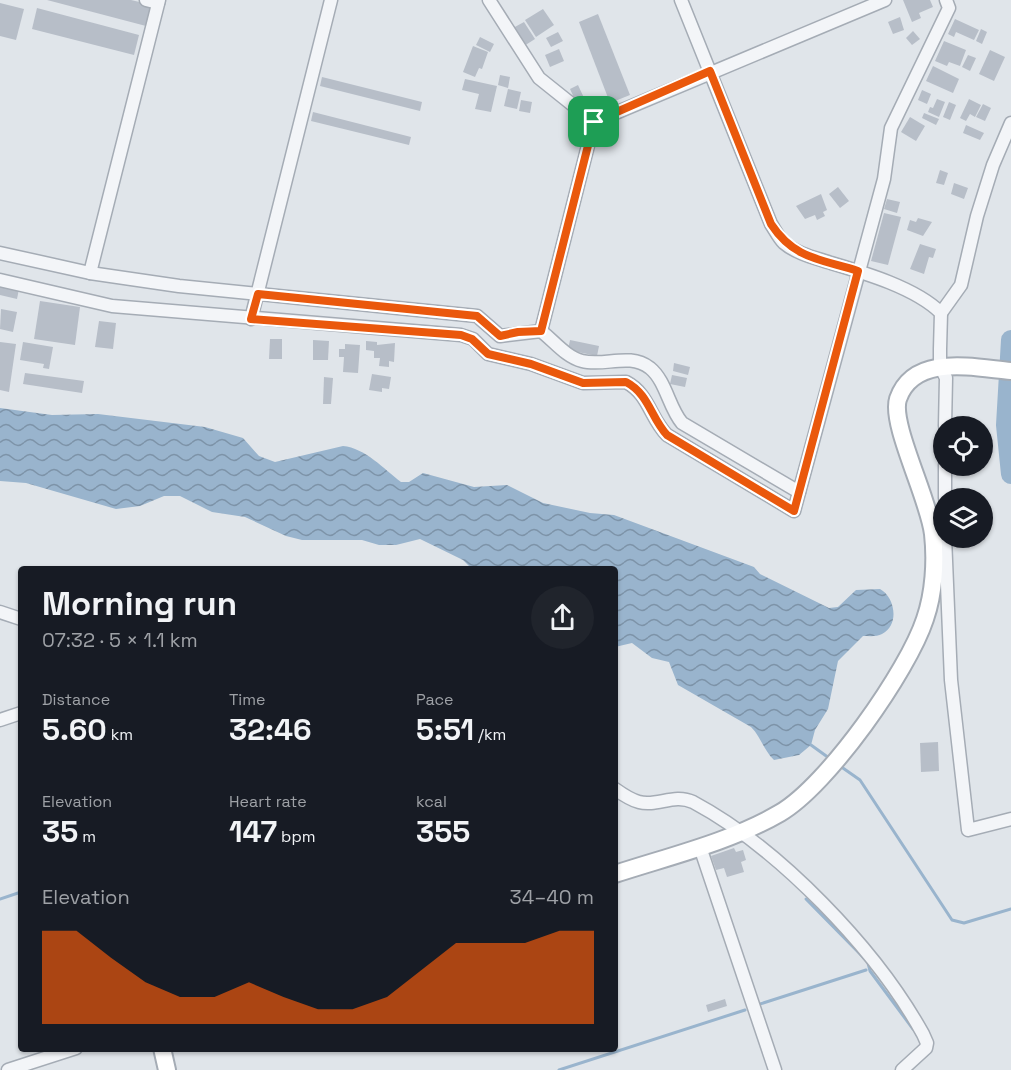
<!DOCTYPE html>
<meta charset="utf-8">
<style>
:root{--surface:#171b24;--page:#20242c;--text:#f1f3f6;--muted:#9ea1a6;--accent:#ea580c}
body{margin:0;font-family:"Space Grotesk",sans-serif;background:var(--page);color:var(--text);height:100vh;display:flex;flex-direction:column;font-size:22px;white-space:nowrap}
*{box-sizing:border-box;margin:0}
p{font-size:20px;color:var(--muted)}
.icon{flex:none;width:33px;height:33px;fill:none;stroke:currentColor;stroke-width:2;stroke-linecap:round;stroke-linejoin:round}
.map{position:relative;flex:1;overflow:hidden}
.sheet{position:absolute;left:18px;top:566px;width:600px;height:486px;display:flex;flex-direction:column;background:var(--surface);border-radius:6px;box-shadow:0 2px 4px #0004}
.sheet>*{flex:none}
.tools{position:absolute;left:933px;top:416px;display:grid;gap:12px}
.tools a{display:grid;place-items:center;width:60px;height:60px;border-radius:50%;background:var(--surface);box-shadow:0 2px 4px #0004;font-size:30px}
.pin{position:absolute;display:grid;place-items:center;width:51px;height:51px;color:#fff;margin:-26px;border-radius:12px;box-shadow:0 3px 9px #0006}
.round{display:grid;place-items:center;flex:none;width:63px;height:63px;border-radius:32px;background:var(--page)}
.headline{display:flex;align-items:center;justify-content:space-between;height:102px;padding:0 24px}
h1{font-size:33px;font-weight:600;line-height:45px}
.figures{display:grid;grid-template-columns:repeat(3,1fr);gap:9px;height:102px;padding:6px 24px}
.figures div{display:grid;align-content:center}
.figures b{font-size:30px;font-weight:600}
.figures small{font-size:16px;font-weight:400}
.figures p{font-size:16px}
.chart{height:168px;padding:12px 24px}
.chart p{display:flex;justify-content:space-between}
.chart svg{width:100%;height:108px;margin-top:6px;fill:var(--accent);opacity:.7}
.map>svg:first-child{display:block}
.water{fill:url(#water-waves)}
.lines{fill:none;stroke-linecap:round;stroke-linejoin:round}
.stream{stroke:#99b4cd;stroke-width:3}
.river{stroke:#99b4cd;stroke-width:20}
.building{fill:#b7bec8}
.street-casing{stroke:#a5acb5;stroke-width:15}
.secondary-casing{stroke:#a5acb5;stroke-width:20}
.street{stroke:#f3f5f8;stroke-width:12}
.secondary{stroke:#fff;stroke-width:16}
.route-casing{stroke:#fff;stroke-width:12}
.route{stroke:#ea580c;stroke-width:8}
</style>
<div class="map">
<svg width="1011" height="1070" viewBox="0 0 1011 1070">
<defs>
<pattern id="water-waves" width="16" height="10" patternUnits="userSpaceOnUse" patternTransform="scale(1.5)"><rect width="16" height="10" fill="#99b4cd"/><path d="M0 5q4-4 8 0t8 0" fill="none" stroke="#7d93a8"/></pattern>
</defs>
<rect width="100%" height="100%" fill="#e0e5ea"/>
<path class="water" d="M0,408L52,415L98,414L205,427L243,438L259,456L275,462L343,446C365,448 384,469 401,482H409L423,473L474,487L507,485L543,503L590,513L614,515L754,567L760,574L829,608L838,607L856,590L880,589C895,597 900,625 882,634C877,637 869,636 863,636L838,661L828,709L815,730L811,745L799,755L774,760C763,749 761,737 751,727L678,685L669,662L652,658L632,643L615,647V568H471L463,560L420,539L396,545H379L362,540H302L286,536L245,517L212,512L180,496H164L140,506L116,509L26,483L0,481Z"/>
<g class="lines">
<g class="stream">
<polyline points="811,745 829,758"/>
<polyline points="840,766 860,780 952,920 964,923 1011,909"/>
<polyline points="0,899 21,892"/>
<polyline points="806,899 864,958"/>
<polyline points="868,963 870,971 913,1029"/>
<polyline points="757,1005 866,970"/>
<polyline points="559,1070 745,1010"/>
</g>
<polyline class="river" points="1011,340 1006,425 1011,474"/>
</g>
<g class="building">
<polygon points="47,0 131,0 152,5 146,26"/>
<polygon points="903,0 930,0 933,7 919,13 921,18 912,22"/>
<polygon points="0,3 24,9 16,40 0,36"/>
<polygon points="37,8 139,35 134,55 32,29"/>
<polygon points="543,9 554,25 536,37 525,20"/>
<polygon points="598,14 630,95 610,103 579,22"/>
<polygon points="900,17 904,30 893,34 888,22"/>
<polygon points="955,19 979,30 974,40 956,32 954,37 948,34"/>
<polygon points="524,22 535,39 524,46 513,28"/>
<polygon points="981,29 987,32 982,44 976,41"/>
<polygon points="913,31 920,39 912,45 906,38"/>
<polygon points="558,32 563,41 551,47 546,38"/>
<polygon points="480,37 494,44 490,52 476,45"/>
<polygon points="944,41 966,50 960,66 949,62 947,66 935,61"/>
<polygon points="473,46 488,52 482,69 479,68 475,77 463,72"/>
<polygon points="559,49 564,61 550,67 545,55"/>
<polygon points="990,50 1005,57 994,81 979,74"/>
<polygon points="968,55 976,58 970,71 962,67"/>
<polygon points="933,66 959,79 953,93 926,81"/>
<polygon points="500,75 510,77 508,88 498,85"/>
<polygon points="322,77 422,102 420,111 320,86"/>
<polygon points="465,79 497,86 491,112 475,109 479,94 462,90"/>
<polygon points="578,85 585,100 577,104 570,89"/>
<polygon points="508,89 521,92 517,109 504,106"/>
<polygon points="922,90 931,94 927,104 918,100"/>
<polygon points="937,99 945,102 939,117 928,112 930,107 933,108"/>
<polygon points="969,99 981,105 975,117 970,114 966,121 960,118"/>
<polygon points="521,100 532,102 530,113 519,111"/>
<polygon points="949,102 956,105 950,120 943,117"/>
<polygon points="983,104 991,108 985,121 976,117"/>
<polygon points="313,112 411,137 409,145 311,121"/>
<polygon points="924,113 939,119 936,125 922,118"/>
<polygon points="910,117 925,126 916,141 901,132"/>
<polygon points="966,125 984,133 980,140 963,133"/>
<polygon points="940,170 948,173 944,185 936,183"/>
<polygon points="954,183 968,188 964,199 951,194"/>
<polygon points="838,187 849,201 840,208 829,194"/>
<polygon points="821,194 827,210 823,212 825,216 817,220 815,215 805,219 796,206"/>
<polygon points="887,199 900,202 897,213 884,209"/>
<polygon points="884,213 901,217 888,265 871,261"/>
<polygon points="918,218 932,222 923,236 907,230 910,220 916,222"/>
<polygon points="920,244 936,249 933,258 929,257 924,274 910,269"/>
<polygon points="0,285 19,289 17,299 0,295"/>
<polygon points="40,301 80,307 75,345 34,339"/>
<polygon points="1,309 17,312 13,332 0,329"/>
<polygon points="99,321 116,323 113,349 95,347"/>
<polygon points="270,339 282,339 282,359 269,359"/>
<polygon points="313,340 329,341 328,360 313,360"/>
<polygon points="570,340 599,346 597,356 568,350"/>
<polygon points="366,341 377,342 377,345 395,343 394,362 389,361 389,367 379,366 380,358 374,358 374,351 366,350"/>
<polygon points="0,342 16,344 9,392 0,390"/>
<polygon points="23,342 53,347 49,369 43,368 44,364 20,360"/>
<polygon points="345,344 360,345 358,373 343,372 344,357 339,357 339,349 345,349"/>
<polygon points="674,363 690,367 688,375 673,371"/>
<polygon points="25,373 84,381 82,393 23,384"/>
<polygon points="372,374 391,377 389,389 382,388 382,392 369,390"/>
<polygon points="672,375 687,378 685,387 670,384"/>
<polygon points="324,377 333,378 331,404 323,404"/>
<polygon points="938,742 939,771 921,772 920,743"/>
<polygon points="734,848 736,852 743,850 746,860 741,862 744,872 727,877 724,868 716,870 711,856"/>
<polygon points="725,999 727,1006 708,1012 706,1005"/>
</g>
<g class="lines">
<defs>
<g id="street">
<polyline points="146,0 158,3"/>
<polyline points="489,0 539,78 594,122"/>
<path d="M681,0L771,224C775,230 779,238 784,243C797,254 816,258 831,263C865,273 916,288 941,313L940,349V366L946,378L945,426"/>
<polyline points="594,122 885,0"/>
<path d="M0,253L90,273L179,286L477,316L500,336L541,331C554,341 566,357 582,361C605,367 629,352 650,368C666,381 669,408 682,423L799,492"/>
<polyline points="90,273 159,0"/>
<path d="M0,280L112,306L461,335L473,339L488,354L531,364L583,383L626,382C649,394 650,418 667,435L794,511L884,179L891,128L949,8L946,0"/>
<polyline points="941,313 961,285 977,216 993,165 1011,123"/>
<polyline points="251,319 331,0"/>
<polyline points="541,331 594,122"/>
<polyline points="945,498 945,465"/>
<polyline points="945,537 951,680 968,830 1011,819"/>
<polyline points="0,612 21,619"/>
<polyline points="0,720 21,713"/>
<path d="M615,789C622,794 631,800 639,802C657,807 674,793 693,802C779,848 876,949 923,1034L927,1043L926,1048L902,1070"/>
<polyline points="700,847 775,1070"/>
<polyline points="8,1070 76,1048"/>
</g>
<g id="secondary">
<path d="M615,874C670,856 730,842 780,813C828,785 908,671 925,619C934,593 936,561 933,534C929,499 890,424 898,399C914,353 975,368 1011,371"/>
<polyline points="162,1048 167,1070"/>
</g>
</defs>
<use href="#street" class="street-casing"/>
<use href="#secondary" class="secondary-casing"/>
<use href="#street" class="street"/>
<use href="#secondary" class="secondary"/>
</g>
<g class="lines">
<defs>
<path id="route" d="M710,71L771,224C794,259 820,259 858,271L794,511L667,435C651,418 649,394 626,382L583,383L531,364L488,354L472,339L461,335L251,319L258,294L477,316L500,336L518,332L541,331L594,122Z"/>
</defs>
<use href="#route" class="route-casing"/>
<use href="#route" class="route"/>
</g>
</svg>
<div class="tools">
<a><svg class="icon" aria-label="locate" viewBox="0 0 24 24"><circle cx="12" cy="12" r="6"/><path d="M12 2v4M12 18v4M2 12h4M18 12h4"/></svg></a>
<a><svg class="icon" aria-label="layers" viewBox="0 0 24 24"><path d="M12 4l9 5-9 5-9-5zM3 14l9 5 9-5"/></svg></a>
</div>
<div class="pin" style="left:594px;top:122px;background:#1e9e55"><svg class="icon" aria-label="arrive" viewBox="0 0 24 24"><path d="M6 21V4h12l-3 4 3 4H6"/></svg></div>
<section class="sheet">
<div class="headline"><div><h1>Morning run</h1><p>07:32 · 5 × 1.1 km</p></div><a class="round"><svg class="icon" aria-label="share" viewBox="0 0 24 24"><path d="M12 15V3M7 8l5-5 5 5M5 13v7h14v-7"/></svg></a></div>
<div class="figures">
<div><p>Distance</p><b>5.60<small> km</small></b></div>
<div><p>Time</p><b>32:46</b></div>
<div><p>Pace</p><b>5:51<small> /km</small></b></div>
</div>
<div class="figures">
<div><p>Elevation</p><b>35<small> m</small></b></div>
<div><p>Heart rate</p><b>147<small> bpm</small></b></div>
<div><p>kcal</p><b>355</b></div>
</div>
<div class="chart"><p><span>Elevation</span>34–40 m</p>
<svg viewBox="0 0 160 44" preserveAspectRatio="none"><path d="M0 44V6L10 6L20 17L30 27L40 33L50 33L60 27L70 33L80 38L90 38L100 33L110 22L120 11L130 11L140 11L150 6L160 6V44z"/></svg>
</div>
</section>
</div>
